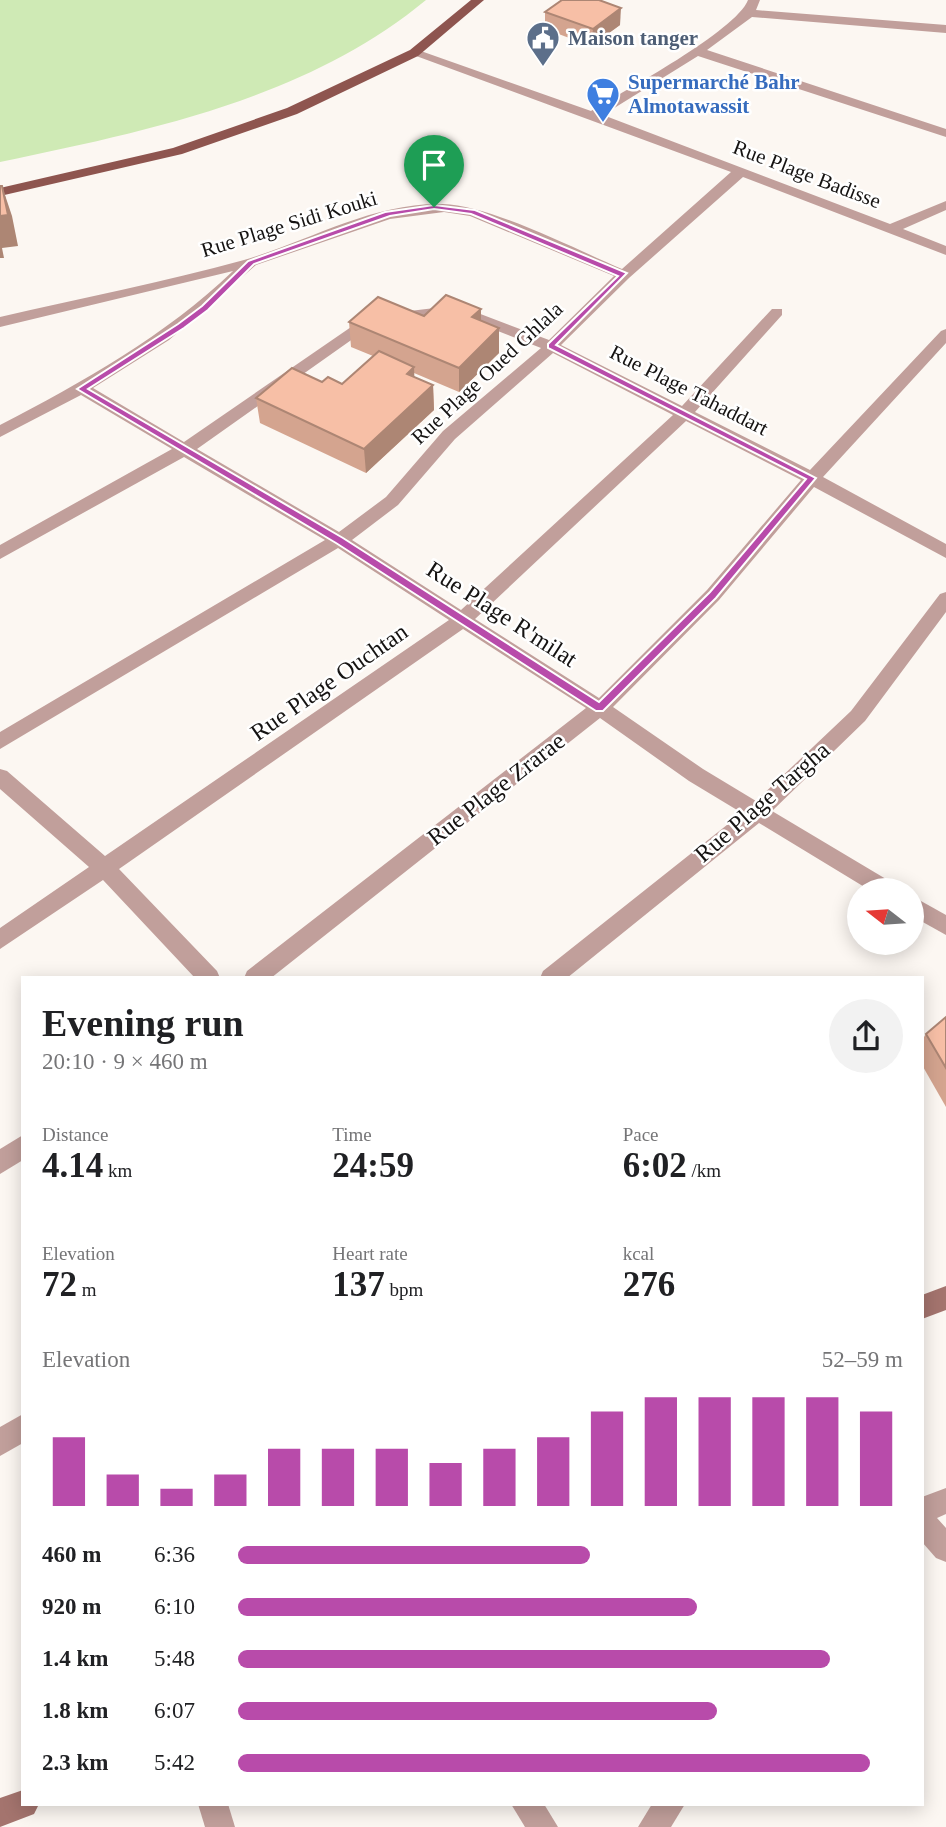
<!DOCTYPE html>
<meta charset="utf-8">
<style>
:root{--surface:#fff;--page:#f2f2f2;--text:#202124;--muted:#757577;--accent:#b84baa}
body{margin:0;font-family:Georgia,serif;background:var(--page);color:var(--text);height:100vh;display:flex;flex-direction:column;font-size:26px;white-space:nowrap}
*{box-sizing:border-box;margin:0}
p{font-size:23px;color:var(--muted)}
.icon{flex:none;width:38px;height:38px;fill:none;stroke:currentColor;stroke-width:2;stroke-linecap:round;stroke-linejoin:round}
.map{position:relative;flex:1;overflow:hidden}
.sheet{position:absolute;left:21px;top:976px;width:903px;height:830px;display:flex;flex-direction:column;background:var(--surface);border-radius:0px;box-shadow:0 4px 18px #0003}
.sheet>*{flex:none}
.needle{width:46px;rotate:287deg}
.fabs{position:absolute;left:847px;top:878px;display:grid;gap:14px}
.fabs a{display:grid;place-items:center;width:77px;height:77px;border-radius:50%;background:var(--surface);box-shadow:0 4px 18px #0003;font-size:35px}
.pin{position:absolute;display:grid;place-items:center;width:60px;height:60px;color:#fff;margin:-72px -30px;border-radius:50% 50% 50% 0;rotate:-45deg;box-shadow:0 0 7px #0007}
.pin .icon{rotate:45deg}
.round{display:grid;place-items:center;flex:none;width:74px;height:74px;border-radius:37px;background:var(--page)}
.overview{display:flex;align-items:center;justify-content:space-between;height:119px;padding:0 21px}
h1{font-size:38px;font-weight:800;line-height:52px}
.metrics{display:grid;grid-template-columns:repeat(3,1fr);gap:10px;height:119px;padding:7px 21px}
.metrics div{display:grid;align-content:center}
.metrics b{font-size:35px;font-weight:800}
.metrics small{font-size:19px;font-weight:400}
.metrics p{font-size:19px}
.chart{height:196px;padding:14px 21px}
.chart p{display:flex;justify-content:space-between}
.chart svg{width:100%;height:126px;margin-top:7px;stroke:var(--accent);stroke-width:6}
ul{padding:0 21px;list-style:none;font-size:23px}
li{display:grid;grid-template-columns:112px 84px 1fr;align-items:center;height:52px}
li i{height:18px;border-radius:9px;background:var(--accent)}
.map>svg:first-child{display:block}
.green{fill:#cfeab5}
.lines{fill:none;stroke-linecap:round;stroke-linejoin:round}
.street{fill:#c19f9b;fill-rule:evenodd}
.secondary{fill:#a4746e;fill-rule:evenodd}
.primary{fill:#8e554f;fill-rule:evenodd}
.wall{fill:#d4a48f}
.shaded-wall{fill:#ad8674}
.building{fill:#f7bfa6;stroke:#ad8674;stroke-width:2}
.route{fill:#b84baa;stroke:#fff;stroke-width:2;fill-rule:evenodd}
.labels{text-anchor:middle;stroke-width:5;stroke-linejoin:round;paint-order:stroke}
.far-service-label{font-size:21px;font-weight:bold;fill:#4e5e75;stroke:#fff;text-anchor:start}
.far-shop-label{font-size:21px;font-weight:bold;fill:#366cbe;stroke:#fff;text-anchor:start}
.far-street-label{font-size:21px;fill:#151312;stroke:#fff}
.street-label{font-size:24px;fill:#151312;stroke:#fff}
</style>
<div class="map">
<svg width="946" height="1827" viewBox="0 0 946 1827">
<rect width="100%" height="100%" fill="#fcf7f2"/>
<path class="green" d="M0,0H426C306,99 148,131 0,162Z"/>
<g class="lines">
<g class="street">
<path d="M748,0H760L756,10L946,25V33L752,17L707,50L946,129V137L698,56L603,115L890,224L946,201V210L903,229L946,246V255L743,177L629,278L561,345L682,406L772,309H782V315L695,412L810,470L941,331L946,329V343L823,477L946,544V558L814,487L719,600L613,707L703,769L756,801L851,711L940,594L946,592V612L865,721L772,811L896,885L899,891H871L759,823L567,978H540L543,971L742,813L689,781L600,718L271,978H244L247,971L586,708L463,629L119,869L217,971L220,978H195L103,880L0,949V928L89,867L0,789V769L7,771L105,856L449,620L338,548L0,749V732L325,540L184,457L0,559V545L172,449L81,395L0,437V425C83,382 165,336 233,271L0,327V317C81,298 164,282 244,260C309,241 373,202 443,204C490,205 575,249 622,269L731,172L408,53L418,50L591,111C624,91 736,31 748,0ZM444,212L470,216L614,276L549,340L470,310L443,307L393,313L354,325L184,442L93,388L169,340L256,265L390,219ZM443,317L467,319L541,348L443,431L386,497L339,532L197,449L364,331L399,321ZM553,353L673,415L461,610L352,540L398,505L455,439ZM686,421L801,480L707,590L599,698L475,619Z"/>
<polygon points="912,896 946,915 946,935 912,916"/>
<polygon points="23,1135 23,1160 0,1174 0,1149"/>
<polygon points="23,1414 23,1443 0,1456 0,1427"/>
<polygon points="946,1488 946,1514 937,1518 946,1528 946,1562 936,1558 922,1542 922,1497"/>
<polygon points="198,1804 228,1804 235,1827 205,1827"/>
<polygon points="511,1804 544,1804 558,1827 525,1827"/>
<polygon points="652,1804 685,1804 671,1827 638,1827"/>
</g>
<g class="secondary">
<polygon points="946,1286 946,1310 922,1319 922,1295"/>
<polygon points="23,1790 23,1804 39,1804 34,1814 0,1827 0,1798"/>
</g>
<polygon class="primary" points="471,0 484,0 418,56 297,114 182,154 0,196 0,188 173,148 287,108 410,50"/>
</g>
<g class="wall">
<polygon points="545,12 620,25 591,46 545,29"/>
<polygon points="424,316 481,321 499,353 459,392 414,373 414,377 433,385 434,410 366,473 260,423 256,398 322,382 342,384 373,356 351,347 349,322"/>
<polygon points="946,1017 946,1107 922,1065 922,1040 926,1034"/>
</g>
<g class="shaded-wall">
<polygon points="621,8 620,25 591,46 593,29"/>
<polygon points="2,186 12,216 18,246 2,248 4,258 0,258 0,216"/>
<polygon points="481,309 481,333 472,317"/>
<polygon points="499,328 499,353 459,392 459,368"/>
<polygon points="414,367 415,392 407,374"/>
<polygon points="433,385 434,410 366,473 364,449"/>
</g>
<g class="building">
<polygon points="562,0 599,0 621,8 593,29 545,12"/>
<polygon points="0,186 2,186 8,215 0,216"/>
<polygon points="446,295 481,309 472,317 499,328 459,368 349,322 378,297 424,316"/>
<polygon points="379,351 414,367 407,374 433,385 364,449 256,398 292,368 322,382 328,377 342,384"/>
<polygon points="946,1017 946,1068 926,1034"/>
</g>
<path class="route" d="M434,205L475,210L627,273L556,345L816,478L716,598L603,711H596L336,543L77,389L178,324L202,306L248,261L385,212ZM434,209L471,214L618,276L548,344V348L806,479L710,592L599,702L343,538L88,389L184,328L208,310L254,264L390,216Z"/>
<defs>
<symbol id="civic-pin" viewBox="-11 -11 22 30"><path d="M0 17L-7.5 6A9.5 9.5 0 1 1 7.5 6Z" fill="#5c6f8a" stroke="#fff"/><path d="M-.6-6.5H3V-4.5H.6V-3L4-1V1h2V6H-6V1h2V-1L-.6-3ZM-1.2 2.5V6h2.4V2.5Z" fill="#fff"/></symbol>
<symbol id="supermarket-pin" viewBox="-11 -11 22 30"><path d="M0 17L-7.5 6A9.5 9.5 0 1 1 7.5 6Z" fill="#3f7fe0" stroke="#fff"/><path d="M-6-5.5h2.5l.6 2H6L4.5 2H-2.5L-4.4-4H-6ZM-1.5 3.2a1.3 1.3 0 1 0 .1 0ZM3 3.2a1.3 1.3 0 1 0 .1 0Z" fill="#fff"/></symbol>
</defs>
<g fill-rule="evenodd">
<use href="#civic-pin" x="524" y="19" width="38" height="52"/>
<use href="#supermarket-pin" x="584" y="75" width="38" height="52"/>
</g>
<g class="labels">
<g class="far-service-label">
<text x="568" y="45">Maison tanger</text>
</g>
<g class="far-shop-label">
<text x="628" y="89">Supermarché Bahr<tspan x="628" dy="24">Almotawassit</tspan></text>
</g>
<g class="far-street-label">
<text transform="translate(807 174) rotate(21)" y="7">Rue Plage Badisse</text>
<text transform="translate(289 224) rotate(-17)" y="7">Rue Plage Sidi Kouki</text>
<text transform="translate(487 373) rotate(-43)" y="7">Rue Plage Oued Ghlala</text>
<text transform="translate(689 390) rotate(27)" y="7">Rue Plage Tahaddart</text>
</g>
<g class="street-label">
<text transform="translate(502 614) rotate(33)" y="8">Rue Plage R'milat</text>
<text transform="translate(329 682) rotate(-35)" y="8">Rue Plage Ouchtan</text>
<text transform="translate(496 789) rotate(-38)" y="8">Rue Plage Zrarae</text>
<text transform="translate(762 802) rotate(-41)" y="8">Rue Plage Targha</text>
</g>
</g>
</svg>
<div class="fabs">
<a><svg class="needle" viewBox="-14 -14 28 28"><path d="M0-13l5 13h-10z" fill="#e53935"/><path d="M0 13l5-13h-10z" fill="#757577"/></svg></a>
</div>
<div class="pin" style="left:434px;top:207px;background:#1e9e55"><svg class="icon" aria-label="arrive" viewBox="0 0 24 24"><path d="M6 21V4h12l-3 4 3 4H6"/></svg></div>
<section class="sheet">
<div class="overview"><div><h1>Evening run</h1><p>20:10 · 9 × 460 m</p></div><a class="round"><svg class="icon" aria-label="share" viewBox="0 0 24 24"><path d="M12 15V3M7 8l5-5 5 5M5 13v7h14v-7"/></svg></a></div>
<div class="metrics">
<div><p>Distance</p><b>4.14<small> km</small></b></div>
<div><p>Time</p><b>24:59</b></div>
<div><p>Pace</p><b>6:02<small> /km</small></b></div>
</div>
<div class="metrics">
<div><p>Elevation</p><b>72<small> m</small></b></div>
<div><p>Heart rate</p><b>137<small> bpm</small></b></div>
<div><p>kcal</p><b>276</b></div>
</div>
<div class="chart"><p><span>Elevation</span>52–59 m</p>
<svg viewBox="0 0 160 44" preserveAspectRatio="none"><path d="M5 44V20M15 44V33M25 44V38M35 44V33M45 44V24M55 44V24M65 44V24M75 44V29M85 44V24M95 44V20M105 44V11M115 44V6M125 44V6M135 44V6M145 44V6M155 44V11"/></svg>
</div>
<ul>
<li><b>460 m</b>6:36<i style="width:53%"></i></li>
<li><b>920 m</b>6:10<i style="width:69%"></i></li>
<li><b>1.4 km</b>5:48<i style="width:89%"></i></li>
<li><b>1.8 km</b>6:07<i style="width:72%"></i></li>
<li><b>2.3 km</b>5:42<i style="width:95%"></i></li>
</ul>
</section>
</div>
